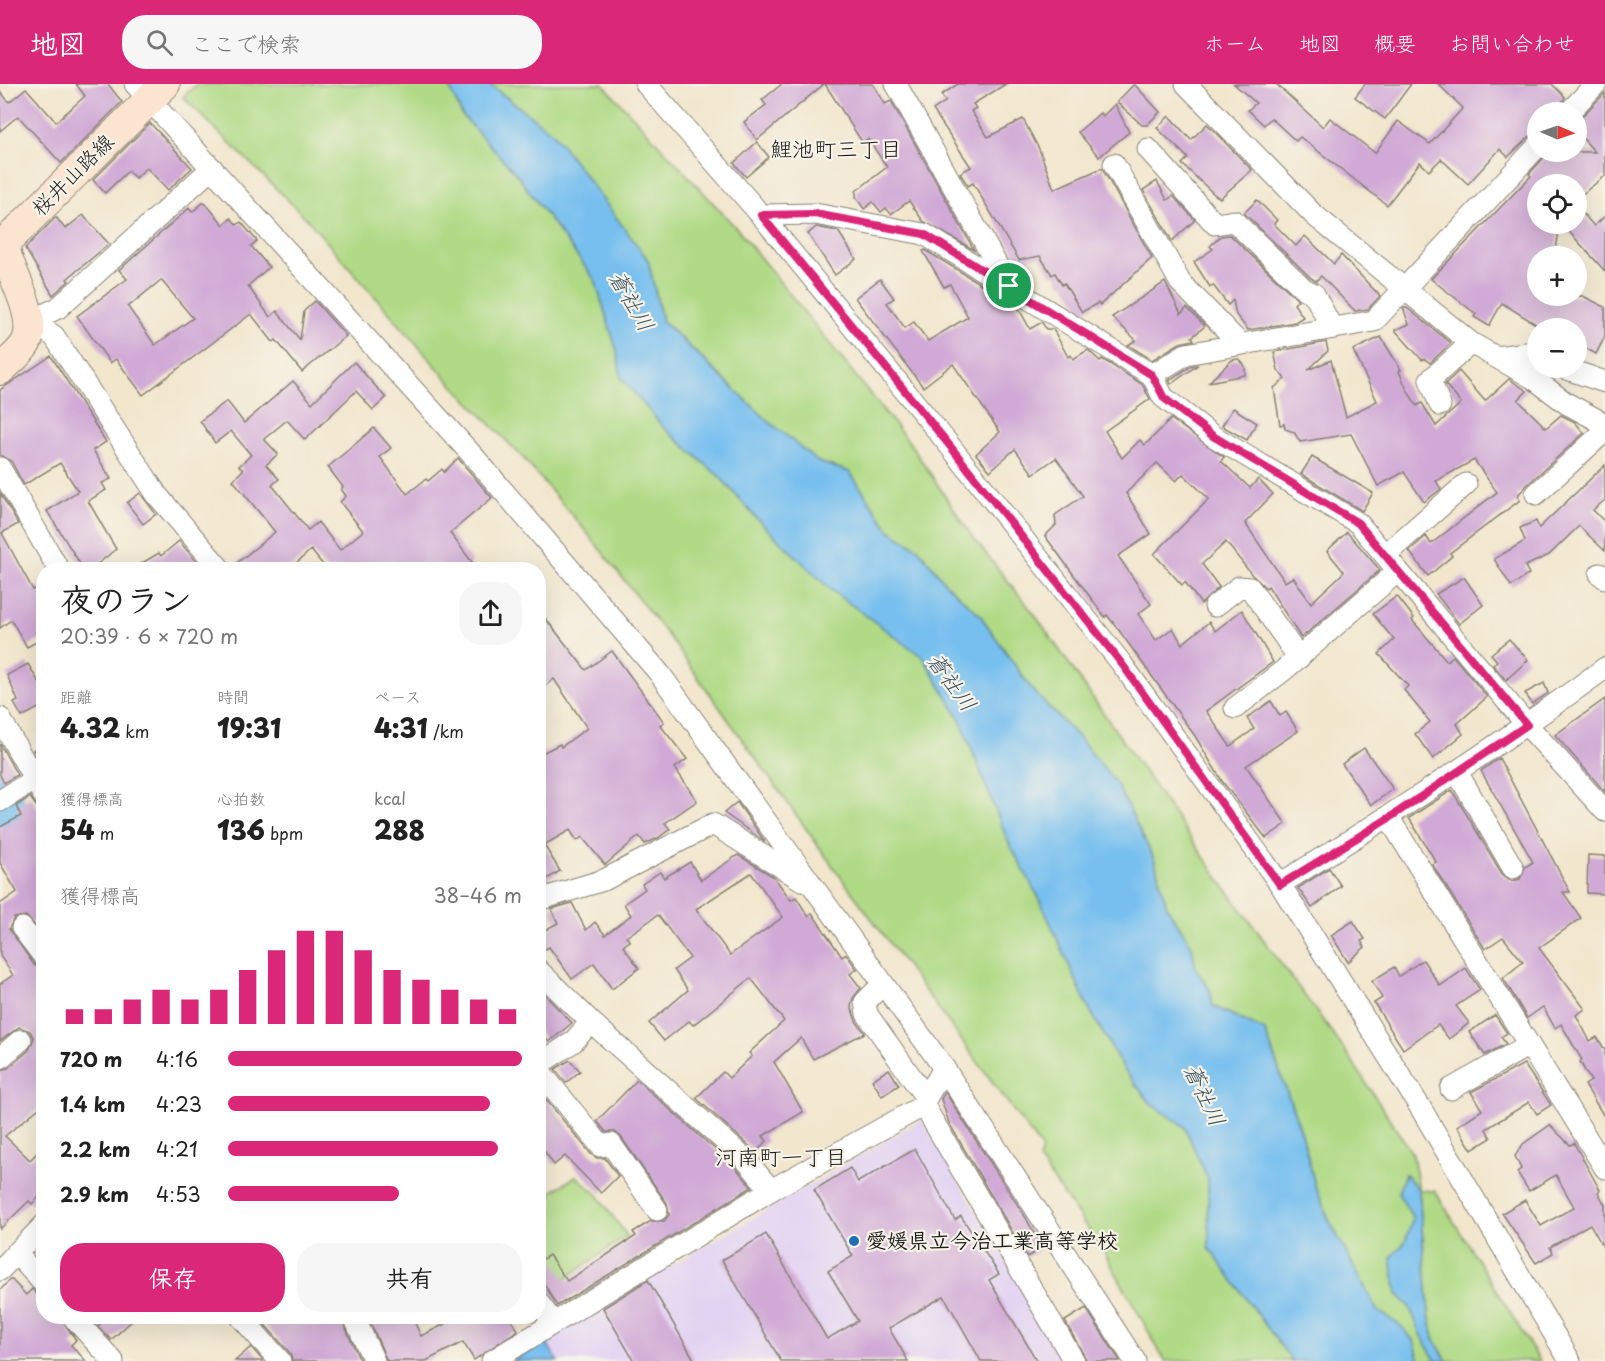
<!DOCTYPE html>
<html lang="ja">
<meta charset="utf-8">
<style>
:root{--surface:#fff;--page:#f6f6f6;--text:#222;--muted:#767676;--accent:#db2777}
body{margin:0;font-family:"Playpen Sans","Klee One",sans-serif;background:var(--page);color:var(--text);height:100vh;display:flex;flex-direction:column;font-size:22px;white-space:nowrap}
*{box-sizing:border-box;margin:0}
p{font-size:20px;color:var(--muted)}
.icon{flex:none;width:33px;height:33px;fill:none;stroke:currentColor;stroke-width:2;stroke-linecap:round;stroke-linejoin:round}
.map{position:relative;flex:1;overflow:hidden}
.sheet{position:absolute;left:36px;top:478px;width:510px;height:762px;display:flex;flex-direction:column;background:var(--surface);border-radius:24px;box-shadow:0 6px 24px #0002}
.sheet>*{flex:none}
.needle{width:39px;rotate:92deg}
.tools{position:absolute;left:1527px;top:18px;display:grid;gap:12px}
.tools a{display:grid;place-items:center;width:60px;height:60px;border-radius:50%;background:var(--surface);box-shadow:0 6px 24px #0002;font-size:30px}
.pin{position:absolute;display:grid;place-items:center;width:51px;height:51px;color:#fff;margin:-26px;border:3px solid #fff;border-radius:50%;box-shadow:0 2px 6px #0007}
.round{display:grid;place-items:center;flex:none;width:63px;height:63px;border-radius:24px;background:var(--page)}
.overview{display:flex;align-items:center;justify-content:space-between;height:102px;padding:0 24px}
h1{font-size:33px;font-weight:800;line-height:45px}
.stats{display:grid;grid-template-columns:repeat(3,1fr);gap:9px;height:102px;padding:6px 24px}
.stats div{display:grid;align-content:center}
.stats b{font-size:26px;font-weight:800}
.stats small{font-size:16px;font-weight:400}
.stats p{font-size:16px}
.chart{height:168px;padding:12px 24px}
.chart p{display:flex;justify-content:space-between}
.chart svg{width:100%;height:108px;margin-top:6px;stroke:var(--accent);stroke-width:6}
.cta{display:flex;gap:12px;margin-top:auto;padding:12px 24px}
.cta a{flex:1;height:69px;border-radius:24px;background:var(--accent);color:#fff;font-size:24px;font-weight:800;line-height:69px;text-align:center}
.cta a+a{background:var(--page);color:var(--text)}
ul{padding:0 24px;list-style:none;font-size:20px}
li{display:grid;grid-template-columns:96px 72px 1fr;align-items:center;height:45px}
li i{height:15px;border-radius:8px;background:var(--accent)}
header{display:flex;align-items:center;gap:36px;box-sizing:border-box;height:84px;padding:0 30px;background:var(--accent);color:#fff}
header strong{font-size:28px}
nav{display:flex;gap:33px;margin-inline-start:auto;font-size:21px}
.search{width:420px;height:54px;background:var(--page);display:flex;align-items:center;gap:15px;box-sizing:border-box;padding:0 21px;border-radius:24px;color:var(--muted);font-size:22px}
.map>svg:first-child{display:block}
.built{fill:#e3d3f3}
.green{fill:#b0da86;stroke:#667b51;stroke-width:1.5}
.water{fill:#77bfef;stroke:#4a6e86;stroke-width:1.5}
.lines{fill:none;stroke-linecap:round;stroke-linejoin:round}
.river{stroke:#77bfef;stroke-width:34}
.building{fill:#d0a9d6;fill-rule:evenodd}
.minor-casing{stroke:#878174;stroke-width:23}
.secondary-casing{stroke:#878174;stroke-width:32}
.minor{stroke:#fff;stroke-width:21}
.secondary{stroke:#fce5d0;stroke-width:30}
.route-casing{stroke:#fff;stroke-width:12}
.route{stroke:#db2777;stroke-width:8}
.poi-dot{fill:#1f6fb2;stroke:#f7f3e8;stroke-width:2}
.labels{text-anchor:middle;stroke-width:4.5;stroke-linejoin:round;paint-order:stroke}
.street-label{font-size:21px;fill:#1c1c1c;stroke:#f7f3e8}
.poi-label{font-size:21px;font-weight:bold;fill:#1c1c1c;stroke:#f7f3e8;text-anchor:start}
.neighbourhood-label{font-size:22px;fill:#1c1c1c;stroke:#f7f3e8}
.water-label{font-size:22px;font-style:italic;fill:#3c5566;stroke:#f7f3e8}
</style>
<header>
<strong>地図</strong>
<div class="search"><svg class="icon" aria-label="search" viewBox="0 0 24 24"><circle cx="10" cy="10" r="6"/><path d="M15 15l6 6"/></svg>ここで検索</div>
<nav><a>ホーム</a><a>地図</a><a>概要</a><a>お問い合わせ</a></nav>
</header>
<div class="map">
<svg width="1605" height="1277" viewBox="0 0 1605 1277">
<rect width="100%" height="100%" fill="#f7f3e8"/>
<filter id="ink" filterUnits="userSpaceOnUse"><feTurbulence type="fractalNoise" baseFrequency=".0167" numOctaves="2"/><feDisplacementMap in="SourceGraphic" scale="12" xChannelSelector="R" yChannelSelector="G"/><feConvolveMatrix kernelMatrix="1 2 1 2 8 2 1 2 1" color-interpolation-filters="sRGB"/></filter>
<filter id="wash" filterUnits="userSpaceOnUse"><feTurbulence type="fractalNoise" baseFrequency=".008" numOctaves="4" result="noise"/><feDisplacementMap in="SourceGraphic" scale="24" xChannelSelector="R" yChannelSelector="G"/><feGaussianBlur stdDeviation="1.35" result="paint"/><feColorMatrix in="noise" values="0 0 0 0 0 0 0 0 0 0 0 0 0 0 0 0 0 1.4 0 .05"/><feComposite in="paint" operator="in"/></filter>
<g filter="url(#wash)">
<rect width="100%" height="100%" fill="#f2e6cd"/>
<polygon class="built" points="922,1036 1065,1277 507,1277"/>
<g class="green">
<polygon points="197,0 448,0 462,31 517,91 595,196 617,267 621,294 664,344 720,393 757,435 831,506 923,573 959,633 1007,755 1039,814 1088,923 1125,987 1152,1021 1184,1042 1208,1095 1209,1164 1292,1277 1165,1277 1103,1166 1039,1076 1042,1065 834,784 672,557 588,450 523,374 448,296 306,134 183,13"/>
<polygon points="489,0 603,0 738,146 909,358 972,452 1035,531 1222,799 1346,968 1413,1071 1419,1106 1435,1107 1540,1277 1447,1277 1434,1255 1429,1231 1419,1106 1405,1090 1398,1109 1413,1134 1405,1158 1391,1174 1397,1210 1409,1222 1426,1261 1436,1277 1420,1277 1414,1257 1401,1242 1377,1226 1328,1134 1315,1101 1302,1050 1265,947 1213,922 1210,906 1196,885 1192,862 1167,823 1154,775 1116,699 1081,656 1033,607 980,531 945,499 919,465 889,446 850,388 818,378 766,335 662,236 648,176 554,50"/>
<polygon points="576,1092 597,1110 627,1152 539,1213 538,1117"/>
</g>
<g class="water">
<polygon points="448,0 489,0 554,50 648,176 662,237 766,335 818,378 850,388 889,446 919,465 945,499 980,531 1033,607 1081,656 1116,699 1154,775 1167,823 1192,862 1196,885 1210,906 1213,922 1265,947 1302,1050 1315,1101 1328,1134 1377,1226 1401,1242 1414,1257 1420,1277 1292,1277 1209,1164 1208,1095 1184,1042 1152,1021 1125,987 1088,923 1039,814 1007,755 959,633 923,573 831,506 757,435 720,393 664,344 621,294 617,267 595,196 517,91 462,31"/>
<polygon points="1405,1090 1419,1106 1429,1231 1434,1255 1447,1277 1436,1277 1426,1261 1409,1222 1397,1210 1391,1174 1405,1158 1413,1134 1398,1109"/>
<polygon points="545,1257 558,1277 512,1277"/>
</g>
<g class="lines">
<polyline class="river" points="0,705 37,777"/>
</g>
<g id="blocks">
<g class="building">
<polygon points="76,0 108,0 122,18 61,79 18,32 0,47 0,7 9,18 26,4 56,38 85,12"/>
<polygon points="782,0 824,0 757,56 744,38 766,21 762,16"/>
<polygon points="825,0 873,0 885,20 891,17 974,166 923,137 909,117 891,130 886,124 881,128 873,118 864,125 856,113 856,107 887,83 868,55 862,58"/>
<polygon points="958,0 1006,0 973,20 976,24 971,27 988,53 1023,35 1039,65 1054,105 1102,84 1152,174 1100,221 1098,219 1082,228 1064,199 1062,201 1055,189 1052,191 1040,172 1019,176 973,99 968,102 960,89 971,83 933,26 946,17 941,11"/>
<polygon points="1134,0 1160,28 1147,41 1142,41 1117,18"/>
<polygon points="1234,0 1276,0 1323,43 1330,34 1375,69 1398,37 1430,60 1463,24 1438,0 1552,0 1565,13 1557,28 1538,28 1538,50 1529,53 1508,73 1500,65 1468,100 1441,75 1429,87 1420,78 1387,121 1300,53 1296,57 1271,34 1264,41 1248,26 1256,19"/>
<polygon points="1365,0 1411,0 1385,35 1355,13"/>
<polygon points="1605,9 1605,92 1576,115 1576,100 1538,100 1538,140 1560,140 1555,172 1538,172 1538,212 1583,212 1605,223 1605,252 1596,270 1576,259 1576,244 1542,244 1502,219 1489,242 1474,233 1476,230 1431,195 1531,92 1529,90 1549,68 1595,68 1576,47 1576,38"/>
<polygon points="1115,20 1129,48 1099,73 1078,48 1100,29 1103,32"/>
<polygon points="1169,32 1191,56 1207,40 1252,86 1220,114 1215,111 1182,80 1188,74 1157,44"/>
<polygon points="150,39 192,84 168,106 147,84 135,94 128,87 105,109 93,96"/>
<polygon points="757,58 769,73 746,93 734,79"/>
<polygon points="1157,97 1167,116 1173,112 1195,136 1172,157 1143,106"/>
<polygon points="1257,116 1277,136 1274,140 1296,162 1305,152 1334,180 1341,171 1380,212 1368,225 1355,227 1321,192 1316,197 1311,194 1244,129"/>
<path d="M204,118L224,141L231,134L237,141L241,138L257,157L251,162L269,183L248,202L270,233L277,227L300,256L304,227L315,217L346,252L302,288L276,256L273,258L251,230L143,311L116,275L110,279L77,232L127,195L119,186L189,124L192,128ZM161,196L193,234L155,261L128,223Z"/>
<polygon points="1576,122 1594,142 1605,132 1605,187 1562,140 1576,140"/>
<polygon points="83,131 109,160 67,195 69,197 53,211 25,164 56,133 65,145"/>
<polygon points="816,143 838,147 856,175 835,191 808,150"/>
<polygon points="1230,151 1298,216 1294,220 1303,233 1295,238 1248,246 1236,231 1233,216 1228,221 1213,201 1210,203 1194,178 1213,165 1210,162 1221,152"/>
<polygon points="925,166 1018,223 1030,245 1042,238 1046,245 1053,245 1068,273 1071,271 1073,275 1088,266 1100,277 1102,275 1142,300 1150,315 1105,347 1122,374 1140,356 1145,361 1171,335 1224,373 1221,377 1250,404 1258,395 1273,410 1245,439 1285,498 1293,493 1311,519 1344,488 1327,467 1347,448 1380,486 1301,554 1268,502 1266,504 1252,491 1226,458 1202,480 1219,503 1201,520 1185,498 1182,501 1154,470 1209,415 1183,390 1176,397 1157,379 1126,409 1151,450 1118,472 1151,520 1138,530 1156,556 1173,544 1182,560 1209,538 1215,547 1242,526 1273,578 1206,627 1230,662 1254,645 1247,634 1271,617 1280,632 1286,628 1298,647 1246,682 1286,740 1266,754 1222,697 1195,652 1118,545 1107,531 1105,533 1045,452 1056,441 1055,431 1083,412 1056,374 1033,390 1015,365 990,387 976,370 1000,348 953,280 923,303 855,214 880,195 894,214 887,219 905,244 914,238 928,257 968,233 950,200 944,203 923,167"/>
<polygon points="1165,198 1181,230 1187,224 1205,242 1192,253 1194,256 1180,259 1152,276 1128,261 1136,256 1112,233"/>
<polygon points="1403,224 1407,224 1451,259 1430,279 1425,275 1422,276 1395,246 1409,240"/>
<polygon points="1381,253 1401,286 1399,287 1407,306 1417,322 1422,319 1436,342 1461,319 1445,300 1459,287 1485,317 1509,295 1527,307 1518,316 1546,344 1561,331 1575,338 1584,349 1527,401 1517,412 1520,416 1450,469 1452,472 1428,492 1409,467 1426,452 1431,460 1497,408 1474,376 1436,397 1441,405 1424,418 1404,388 1378,402 1351,350 1300,358 1294,348 1285,345 1284,340 1280,341 1274,304 1285,295 1278,286 1274,268 1326,258 1328,267 1308,286 1331,276 1346,333 1377,317 1353,266"/>
<polygon points="51,272 106,358 93,366 111,395 102,399 106,406 88,417 116,465 90,486 84,486 47,427 78,407 60,379 24,401 11,377 0,371 0,306"/>
<polygon points="1239,275 1245,282 1245,291 1209,298 1232,276"/>
<polygon points="354,278 386,314 373,326 356,307 305,356 287,336 264,355 278,370 266,381 279,395 272,401 308,446 318,438 340,466 363,447 340,418 346,412 341,405 343,403 328,383 374,344 391,364 380,373 407,410 426,395 428,397 442,385 444,388 458,374 492,414 450,449 472,478 469,480 474,486 327,486 311,466 288,486 233,486 233,482 275,448 233,396 243,386 239,382 251,371 231,347 215,359 200,337 227,317 244,339 293,297 312,319"/>
<polygon points="1198,281 1171,300 1169,296 1191,282"/>
<polygon points="1233,324 1257,339 1247,356 1222,342"/>
<polygon points="1312,373 1373,409 1362,427 1301,390"/>
<polygon points="1605,381 1605,416 1593,426 1605,438 1605,467 1579,442 1549,471 1525,482 1529,490 1511,502 1494,475 1525,457 1520,444 1536,437 1539,444"/>
<polygon points="0,409 18,440 2,449 33,506 44,500 44,554 27,563 11,536 0,544"/>
<polygon points="140,409 156,430 143,440 127,419"/>
<polygon points="179,457 204,486 130,486 159,469 161,472"/>
<polygon points="1464,493 1483,521 1459,540 1436,510"/>
<polygon points="1397,512 1414,534 1412,536 1447,577 1453,572 1487,613 1457,640 1463,650 1433,675 1415,650 1430,638 1404,606 1408,602 1379,570 1394,556 1373,530"/>
<polygon points="538,525 586,586 612,567 664,638 660,641 687,675 675,684 697,717 665,739 670,745 658,754 645,760 639,752 605,781 582,753 577,757 570,746 544,761 560,787 544,797 538,788 538,671 560,660 561,663 587,644 554,595 538,607"/>
<polygon points="1509,555 1528,576 1506,596 1493,581 1497,577 1491,570"/>
<polygon points="28,580 44,607 44,621 22,633 14,619 18,617 7,591"/>
<polygon points="1544,599 1548,609 1532,620 1525,609"/>
<polygon points="1605,615 1605,708 1555,651"/>
<polygon points="0,660 17,691 4,699 0,691"/>
<polygon points="44,660 44,685 33,666"/>
<polygon points="1364,664 1393,705 1371,721 1342,680"/>
<polygon points="1499,674 1570,808 1563,808 1581,834 1539,864 1585,925 1576,931 1590,957 1597,953 1605,966 1605,1034 1585,1001 1591,997 1580,978 1582,976 1561,940 1555,944 1543,923 1527,934 1503,894 1523,878 1503,853 1485,865 1432,780 1436,778 1409,734 1452,706 1502,790 1512,797 1520,795 1525,783 1533,778 1481,687"/>
<polygon points="30,713 37,723 44,725 44,851 26,832 14,834 9,845 34,881 44,885 44,1020 5,1052 30,1076 44,1062 44,1108 32,1120 29,1117 0,1145 0,986 8,984 29,966 34,954 30,947 19,943 0,957 0,900 13,891 0,872 0,820 17,808 0,779 0,743 21,732 16,722"/>
<polygon points="737,718 765,758 724,729"/>
<path d="M738,771L774,793L791,816L796,813L808,832L812,829L842,873L846,870L857,885L850,890L861,904L853,914L851,922L856,937L865,949L813,975L801,954L774,978L803,1028L763,1052L767,1057L756,1068L696,1014L723,988L729,994L752,972L749,969L784,937L751,894L693,941L689,937L664,957L649,939L688,906L674,886L690,874L658,831L626,853L630,857L623,862L639,884L612,905L594,879L572,895L549,863L538,869V850L558,839L551,825L572,819L586,846L595,838L605,851L631,831L624,820L645,805L642,800L660,788L664,794L690,778L701,796ZM751,789L783,833L730,871L696,825Z"/>
<polygon points="1588,771 1605,772 1605,810 1587,809"/>
<polygon points="1329,784 1341,802 1312,824 1298,804"/>
<polygon points="1353,837 1365,855 1361,857 1365,863 1348,878 1331,851"/>
<polygon points="1423,876 1440,902 1466,884 1480,906 1456,922 1469,939 1449,955 1438,941 1403,965 1374,919 1382,914 1372,897 1394,883 1399,892"/>
<polygon points="538,904 572,939 549,958 538,947"/>
<polygon points="1495,931 1507,949 1501,953 1506,960 1485,971 1469,948"/>
<polygon points="570,976 580,987 566,999 555,985"/>
<polygon points="1524,980 1551,1021 1537,1030 1529,1018 1486,1045 1491,1054 1472,1066 1457,1042 1482,1026 1471,1008"/>
<polygon points="889,985 899,1001 882,1012 872,996"/>
<polygon points="637,996 736,1084 752,1103 557,1222 538,1189 538,1178 549,1171 567,1197 636,1152 633,1148 651,1137 664,1137 669,1131 667,1119 621,1053 615,1048 606,1048 597,1037"/>
<polygon points="538,1006 591,1070 597,1074 605,1074 618,1092 601,1109 565,1072 554,1081 538,1058"/>
<polygon points="945,1008 1026,1134 1042,1164 1027,1173 949,1039 941,1015"/>
<polygon points="1550,1041 1570,1061 1574,1059 1600,1106 1598,1108 1605,1121 1605,1166 1590,1140 1550,1163 1553,1169 1536,1179 1502,1129 1525,1116 1541,1142 1574,1123 1556,1091 1529,1107 1517,1088 1521,1085 1515,1072 1523,1060"/>
<polygon points="915,1065 955,1136 961,1132 999,1190 989,1196 1037,1277 981,1277 944,1212 889,1244 908,1277 781,1277 722,1176 766,1150 827,1255 858,1237 828,1187 853,1172 814,1106 850,1084 858,1098"/>
<polygon points="11,1195 26,1211 32,1205 44,1217 44,1233 61,1234 76,1256 71,1261 86,1277 0,1277 0,1206"/>
<polygon points="648,1196 695,1277 634,1277 603,1224"/>
<polygon points="1086,1224 1120,1277 1087,1277 1065,1237"/>
<polygon points="108,1233 136,1233 111,1256 98,1242"/>
<polygon points="258,1233 341,1233 360,1277 292,1277 290,1269"/>
<polygon points="368,1233 412,1233 421,1252 459,1233 509,1233 518,1246 474,1276 463,1258 426,1277 387,1277"/>
<polygon points="251,1263 263,1277 235,1277"/>
</g>
</g>
</g>
<g filter="url(#ink)">
<use href="#blocks" fill-opacity="0" stroke="#878174" stroke-width="1.5"/>
<g class="lines">
<defs>
<g id="minor">
<polyline points="135,0 475,374 660,590 944,984 1135,1277"/>
<polyline points="646,0 761,131 950,362 1122,580 1280,800 1420,1023 1570,1277"/>
<polyline points="896,0 1007,199"/>
<polyline points="1186,0 1314,131 1471,259 1533,294 1566,319 1605,340"/>
<polyline points="1569,28 1596,0"/>
<polyline points="1148,65 1215,140 1234,137 1304,205 1314,210 1332,244"/>
<polyline points="1114,80 1180,198 1240,260"/>
<polyline points="761,131 815,130 924,150 1152,291 1163,313 1213,352 1358,439 1527,641 1605,727"/>
<polyline points="30,237 54,252 157,411 221,486"/>
<polyline points="30,237 58,224 212,84"/>
<polyline points="1497,273 1526,269 1538,273"/>
<polyline points="1564,284 1605,298"/>
<polyline points="1152,291 1186,270 1374,237 1538,62"/>
<polyline points="1440,321 1430,296 1471,259"/>
<polyline points="0,384 59,486"/>
<polyline points="1536,410 1605,347"/>
<polyline points="1385,471 1466,400"/>
<polyline points="1600,490 1605,494"/>
<polyline points="1215,522 1239,503 1250,504 1299,574"/>
<polyline points="1235,624 1284,586 1398,487"/>
<polyline points="0,634 44,712"/>
<polyline points="1457,688 1513,784"/>
<polyline points="0,717 35,695"/>
<polyline points="1389,734 1605,1084"/>
<path d="M1280,800C1391,732 1500,661 1605,584"/>
<polyline points="538,816 604,796 713,740 802,796"/>
<polyline points="22,844 44,873"/>
<polyline points="538,886 591,938 745,1075 771,1106"/>
<polyline points="883,900 865,918 867,930 926,1014"/>
<polyline points="0,974 21,956"/>
<polyline points="538,981 573,958 591,938"/>
<polyline points="538,985 601,1062 611,1060 657,1126"/>
<polyline points="1451,1005 1529,961"/>
<polyline points="923,1020 1074,1277"/>
<polyline points="16,1169 44,1200"/>
<polyline points="0,1186 44,1141"/>
<polyline points="538,1218 553,1238"/>
<polyline points="73,1233 113,1277"/>
<polyline points="241,1233 280,1277"/>
<polyline points="354,1233 374,1277"/>
<polyline points="492,1277 771,1106 921,1023 944,984"/>
</g>
<path id="secondary" d="M0,286C8,278 21,269 26,259C38,237 15,196 7,174L5,164L8,156L165,0"/>
</defs>
<use href="#minor" class="minor-casing"/>
<use href="#secondary" class="secondary-casing"/>
<use href="#minor" class="minor"/>
<use href="#secondary" class="secondary"/>
</g>
</g>
<g class="lines" filter="url(#ink)">
<defs>
<polygon id="route" points="815,130 924,150 1152,291 1164,314 1213,352 1358,439 1527,641 1389,734 1280,801 1122,580 950,362 761,131"/>
</defs>
<use href="#route" class="route-casing"/>
<use href="#route" class="route"/>
</g>
<circle class="poi-dot" cx="854" cy="1157" r="6"/>
<g class="labels">
<g class="street-label">
<text transform="translate(73 91) rotate(-45)" y="7">桜井山路線</text>
</g>
<g class="poi-label">
<text x="866" y="1164">愛媛県立今治工業高等学校</text>
</g>
<g class="neighbourhood-label">
<text x="836" y="73">鯉池町三丁目</text>
<text x="781" y="1081">河南町一丁目</text>
</g>
<g class="water-label">
<text transform="translate(632 217) rotate(60)" y="8">蒼社川</text>
<text transform="translate(952 598) rotate(54)" y="8">蒼社川</text>
<text transform="translate(1205 1011) rotate(65)" y="8">蒼社川</text>
</g>
</g>
</svg>
<div class="tools">
<a><svg class="needle" viewBox="-14 -14 28 28"><path d="M0-13l5 13h-10z" fill="#e53935"/><path d="M0 13l5-13h-10z" fill="#767676"/></svg></a>
<a><svg class="icon" aria-label="locate" viewBox="0 0 24 24"><circle cx="12" cy="12" r="6"/><path d="M12 2v4M12 18v4M2 12h4M18 12h4"/></svg></a>
<a>+</a>
<a>−</a>
</div>
<div class="pin" style="left:1009px;top:202px;background:#1e9e55"><svg class="icon" aria-label="arrive" viewBox="0 0 24 24"><path d="M6 21V4h12l-3 4 3 4H6"/></svg></div>
<section class="sheet">
<div class="overview"><div><h1>夜のラン</h1><p>20:39 · 6 × 720 m</p></div><a class="round"><svg class="icon" aria-label="share" viewBox="0 0 24 24"><path d="M12 15V3M7 8l5-5 5 5M5 13v7h14v-7"/></svg></a></div>
<div class="stats">
<div><p>距離</p><b>4.32<small> km</small></b></div>
<div><p>時間</p><b>19:31</b></div>
<div><p>ペース</p><b>4:31<small> /km</small></b></div>
</div>
<div class="stats">
<div><p>獲得標高</p><b>54<small> m</small></b></div>
<div><p>心拍数</p><b>136<small> bpm</small></b></div>
<div><p>kcal</p><b>288</b></div>
</div>
<div class="chart"><p><span>獲得標高</span>38–46 m</p>
<svg viewBox="0 0 160 44" preserveAspectRatio="none"><path d="M5 44V38M15 44V38M25 44V34M35 44V30M45 44V34M55 44V30M65 44V22M75 44V14M85 44V6M95 44V6M105 44V14M115 44V22M125 44V26M135 44V30M145 44V34M155 44V38"/></svg>
</div>
<ul>
<li><b>720 m</b>4:16<i style="width:100%"></i></li>
<li><b>1.4 km</b>4:23<i style="width:89%"></i></li>
<li><b>2.2 km</b>4:21<i style="width:92%"></i></li>
<li><b>2.9 km</b>4:53<i style="width:58%"></i></li>
</ul>
<div class="cta"><a>保存</a><a>共有</a></div>
</section>
</div>
